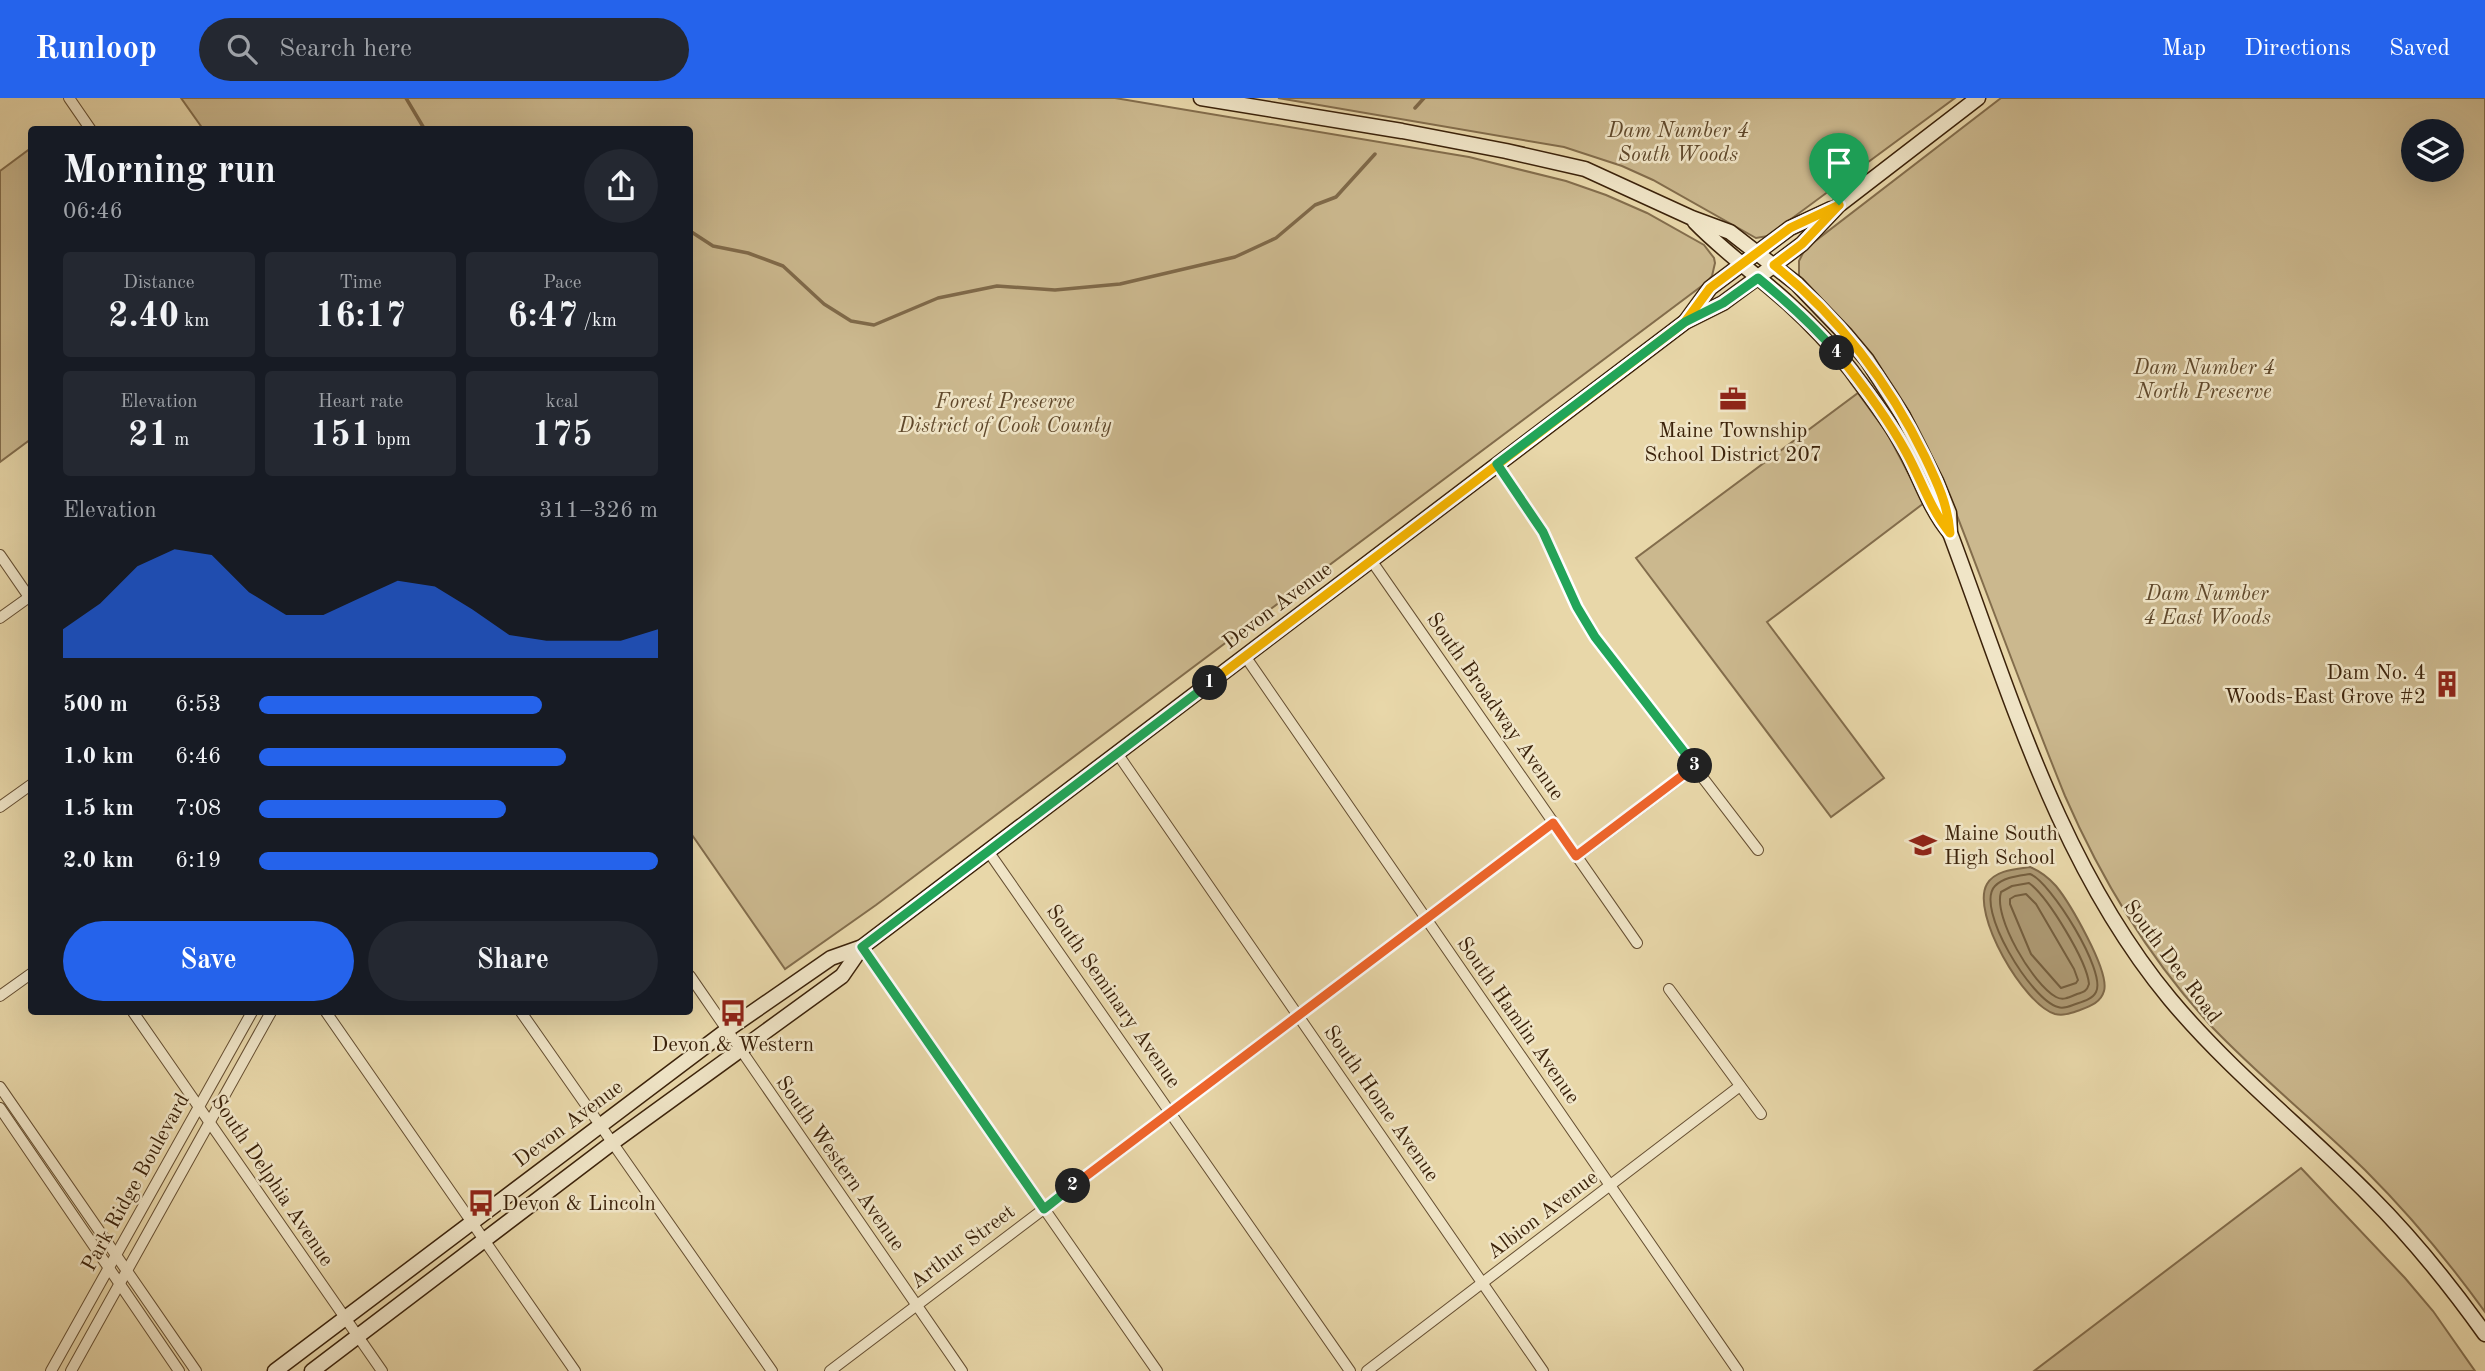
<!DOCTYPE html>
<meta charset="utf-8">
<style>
:root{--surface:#171b24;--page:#242831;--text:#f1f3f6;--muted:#9ea1a6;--accent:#2563eb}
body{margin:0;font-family:"Old Standard TT",serif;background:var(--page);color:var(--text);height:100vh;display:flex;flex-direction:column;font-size:26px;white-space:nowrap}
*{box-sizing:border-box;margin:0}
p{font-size:23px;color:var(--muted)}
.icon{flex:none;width:38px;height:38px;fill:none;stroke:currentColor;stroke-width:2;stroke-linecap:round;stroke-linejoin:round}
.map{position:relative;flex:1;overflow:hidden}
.details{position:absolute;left:28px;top:28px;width:665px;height:889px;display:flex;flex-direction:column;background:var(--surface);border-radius:7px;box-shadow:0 7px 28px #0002}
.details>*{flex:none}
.controls{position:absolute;left:2401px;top:21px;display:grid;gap:14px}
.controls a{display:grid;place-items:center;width:63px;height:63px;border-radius:50%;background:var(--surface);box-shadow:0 7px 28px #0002;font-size:35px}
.pin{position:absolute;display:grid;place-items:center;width:60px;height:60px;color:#fff;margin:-72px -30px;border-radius:50% 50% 50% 0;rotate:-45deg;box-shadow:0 0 7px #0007}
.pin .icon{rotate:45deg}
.km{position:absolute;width:35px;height:35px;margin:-18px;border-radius:50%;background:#222;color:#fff;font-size:19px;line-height:35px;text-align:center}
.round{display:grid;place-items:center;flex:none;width:74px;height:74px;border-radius:37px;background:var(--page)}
.overview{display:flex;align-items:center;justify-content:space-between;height:119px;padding:0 35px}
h1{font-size:38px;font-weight:700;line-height:52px}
.figures{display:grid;grid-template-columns:repeat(3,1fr);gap:10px;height:119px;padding:7px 35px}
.figures div{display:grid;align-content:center;border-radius:7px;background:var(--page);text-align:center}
.figures b{font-size:35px;font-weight:700}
.figures small{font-size:19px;font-weight:400}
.figures p{font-size:19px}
.chart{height:196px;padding:14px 35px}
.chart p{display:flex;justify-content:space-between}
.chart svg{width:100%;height:126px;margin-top:7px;fill:var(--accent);opacity:.7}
.button{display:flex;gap:14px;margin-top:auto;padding:14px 35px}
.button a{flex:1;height:80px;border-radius:42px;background:var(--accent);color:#fff;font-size:28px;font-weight:700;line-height:80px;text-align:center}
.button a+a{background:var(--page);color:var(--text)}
ul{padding:0 35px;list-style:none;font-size:23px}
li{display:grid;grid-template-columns:112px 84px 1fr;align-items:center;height:52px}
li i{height:18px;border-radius:9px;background:var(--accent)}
header{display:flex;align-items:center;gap:42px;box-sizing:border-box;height:98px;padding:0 35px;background:var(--accent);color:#fff}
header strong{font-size:33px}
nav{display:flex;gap:38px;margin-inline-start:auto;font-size:24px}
.search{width:490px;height:63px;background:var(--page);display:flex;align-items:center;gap:18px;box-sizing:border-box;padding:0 24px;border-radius:38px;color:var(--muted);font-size:26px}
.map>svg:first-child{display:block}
.green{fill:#cbb88e;stroke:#836d4c;stroke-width:2;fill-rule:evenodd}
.water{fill:#ad9973;stroke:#7f6949;stroke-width:2}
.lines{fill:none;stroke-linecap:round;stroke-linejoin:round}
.shore{stroke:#745e3e;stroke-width:2}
.stream{stroke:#7f6949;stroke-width:3.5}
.street-casing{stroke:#664f32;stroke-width:12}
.secondary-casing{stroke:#3b220a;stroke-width:17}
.street{stroke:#f0e5c7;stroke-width:10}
.secondary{stroke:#f0e5c7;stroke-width:14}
.split-1-casing{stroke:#fff;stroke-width:14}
.split-2-casing{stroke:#fff;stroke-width:14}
.split-3-casing{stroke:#fff;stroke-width:14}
.split-4-casing{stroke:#fff;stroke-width:14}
.split-5-casing{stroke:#fff;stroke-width:14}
.split-1{stroke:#f5b400;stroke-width:9}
.split-2{stroke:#22a559;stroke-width:9}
.split-3{stroke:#f0652b;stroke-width:9}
.split-4{stroke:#22a559;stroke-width:9}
.split-5{stroke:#f5b400;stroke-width:9}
.labels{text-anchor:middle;stroke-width:5;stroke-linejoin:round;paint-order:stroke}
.park-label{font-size:21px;font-style:italic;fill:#5f482b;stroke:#f0e5c7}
.poi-label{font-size:21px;fill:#3b220a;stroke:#f0e5c7}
.street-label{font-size:21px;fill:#3b220a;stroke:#f0e5c7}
</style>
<header>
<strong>Runloop</strong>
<div class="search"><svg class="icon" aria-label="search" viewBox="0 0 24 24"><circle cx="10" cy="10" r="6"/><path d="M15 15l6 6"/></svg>Search here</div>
<nav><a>Map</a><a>Directions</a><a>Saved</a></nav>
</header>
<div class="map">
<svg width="2485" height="1273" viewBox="0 0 2485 1273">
<rect width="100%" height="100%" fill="#e8d7a9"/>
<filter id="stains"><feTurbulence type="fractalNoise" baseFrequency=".00286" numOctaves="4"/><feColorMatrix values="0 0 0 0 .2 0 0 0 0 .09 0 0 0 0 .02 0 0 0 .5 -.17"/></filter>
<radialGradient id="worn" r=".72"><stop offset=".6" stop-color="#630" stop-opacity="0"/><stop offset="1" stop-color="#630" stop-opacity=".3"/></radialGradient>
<g class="green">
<polygon points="181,0 1115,0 1469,59 1566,83 1606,97 1647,115 1704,147 1714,160 1715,165 1712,178 1707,184 876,807 785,871 690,734 690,32 203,31"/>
<polygon points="1278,0 1955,0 1768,138 1756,140 1653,82 1622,68 1564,49"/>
<path d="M2001,0H2485V1214C2449,1164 2409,1116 2365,1072C2315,1023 2261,980 2213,930C2150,862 2102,783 2065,698C2035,624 2007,549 1979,475C1955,412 1932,347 1895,291C1867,249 1834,214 1799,178V163L1805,151ZM2413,33H2452V72H2413Z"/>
<polygon points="31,50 31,341 0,364 0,73"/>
<polygon points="1858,295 1887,335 1924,405 1767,524 1884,680 1831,719 1636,460"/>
<polygon points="2301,1070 2405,1180 2433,1213 2475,1273 2034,1273"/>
</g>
<path class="water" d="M2030,769C2040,773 2049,780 2056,788C2069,804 2110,873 2104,893C2101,904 2091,908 2080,912C2071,915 2064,918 2055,916C2024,907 1970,815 1987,786C1995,772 2016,771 2030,769Z"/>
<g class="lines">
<g class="shore">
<path d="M2030,776C2050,783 2107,874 2096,894C2092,902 2081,904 2073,907C2068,909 2063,911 2058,909C2032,903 1974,809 1995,788C2004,779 2018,778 2030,776Z"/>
<path d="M2029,785C2048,799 2087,863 2089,886C2087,893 2084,894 2077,896C2070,899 2063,903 2056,899C2033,886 1993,820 2001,794L2012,788Z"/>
<polygon points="2026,796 2036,806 2074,871 2078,882 2076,885 2061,890 2031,856 2010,806 2010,801 2015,798"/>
</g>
<g class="stream">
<polyline points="406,0 425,32"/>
<polyline points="1415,10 1424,0"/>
<polyline points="690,133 713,148 748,155 783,168 824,206 851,223 874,227 938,200 997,188 1055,192 1120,186 1235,159 1276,140 1315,107 1336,99 1375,56"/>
</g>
<defs>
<g id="street">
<polyline points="69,0 91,32"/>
<polyline points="1497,367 1543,434 1577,509 1595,539 1758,752"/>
<polyline points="0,457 29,499"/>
<polyline points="1371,462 1637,845"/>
<polyline points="0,520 32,497"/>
<polyline points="1245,558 1738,1273"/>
<polyline points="1117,655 1543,1273"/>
<polyline points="0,709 32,686"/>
<polyline points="988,753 1350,1273"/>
<polyline points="1576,759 1695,669"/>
<polyline points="862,849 1157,1273"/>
<polyline points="690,878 962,1273"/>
<polyline points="1669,891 1761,1016"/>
<polyline points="0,898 32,875"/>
<polyline points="133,914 382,1273"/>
<polyline points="326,914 575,1273"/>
<polyline points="521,914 772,1273"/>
<polyline points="0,989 196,1273"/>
<polyline points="0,1010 179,1273"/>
<polyline points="51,1273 252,914"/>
<polyline points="71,1273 271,914"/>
<polyline points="830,1273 1553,725"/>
<polyline points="1367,1273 1740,988"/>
</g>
<g id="secondary">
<path d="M1201,0L1402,33L1506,53L1585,71L1692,120L1730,134L1797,186L1846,237L1867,262L1903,318L1936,383L1949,415L1950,435C2010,595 2059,767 2170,901C2230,973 2304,1031 2370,1098C2412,1140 2450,1187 2485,1236"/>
<path d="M1695,124C1724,154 1757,177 1788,205C1810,225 1831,247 1850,271C1870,298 1891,325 1907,355C1921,382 1930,411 1950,435"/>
<polyline points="1686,223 1710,190 1790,130 1831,111"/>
<polyline points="275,1273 727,932 831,860 862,849 1685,224 1723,205 1757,180 1802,146 1839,107 1978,0"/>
<polyline points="312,1273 612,1045 842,878 862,849"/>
</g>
</defs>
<use href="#street" class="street-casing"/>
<use href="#secondary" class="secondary-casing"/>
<use href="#street" class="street"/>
<use href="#secondary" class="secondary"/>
</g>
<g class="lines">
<defs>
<polyline id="split-1" points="1210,585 1685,224 1710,190 1790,130 1839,107"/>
<polyline id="split-2" points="1073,1088 1044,1111 862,849 1210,585"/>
<polyline id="split-3" points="1073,1088 1553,725 1576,758 1695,668"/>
<path id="split-4" d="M1695,668L1595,539L1577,509L1543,434L1497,366L1685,224L1723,205L1758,180C1786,203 1813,227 1837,255"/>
<path id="split-5" d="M1837,255C1862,286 1887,319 1906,354C1921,381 1930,411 1950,435C1948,407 1937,384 1925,359C1889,285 1839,219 1774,167L1802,146L1839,107"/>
</defs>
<use href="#split-1" class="split-1-casing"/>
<use href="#split-2" class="split-2-casing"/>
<use href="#split-3" class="split-3-casing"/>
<use href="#split-4" class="split-4-casing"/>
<use href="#split-5" class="split-5-casing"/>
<use href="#split-1" class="split-1"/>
<use href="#split-2" class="split-2"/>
<use href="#split-3" class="split-3"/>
<use href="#split-4" class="split-4"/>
<use href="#split-5" class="split-5"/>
</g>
<defs>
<symbol id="office-bare" viewBox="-9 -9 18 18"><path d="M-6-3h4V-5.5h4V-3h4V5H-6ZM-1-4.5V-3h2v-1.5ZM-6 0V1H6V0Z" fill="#8f2418" stroke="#f0e5c7" stroke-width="2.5" paint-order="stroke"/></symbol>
<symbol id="building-bare" viewBox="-9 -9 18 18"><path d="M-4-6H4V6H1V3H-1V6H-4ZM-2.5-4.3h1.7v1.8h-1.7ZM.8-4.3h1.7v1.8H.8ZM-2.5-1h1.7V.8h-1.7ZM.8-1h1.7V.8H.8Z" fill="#8f2418" stroke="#f0e5c7" stroke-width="2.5" paint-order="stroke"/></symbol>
<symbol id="school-bare" viewBox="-9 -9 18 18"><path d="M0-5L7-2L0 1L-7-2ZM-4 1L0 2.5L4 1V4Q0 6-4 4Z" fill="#8f2418" stroke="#f0e5c7" stroke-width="2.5" paint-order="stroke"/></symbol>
<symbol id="bus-bare" viewBox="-9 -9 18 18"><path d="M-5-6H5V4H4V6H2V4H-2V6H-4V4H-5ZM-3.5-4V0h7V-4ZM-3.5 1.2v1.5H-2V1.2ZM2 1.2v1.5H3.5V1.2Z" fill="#8f2418" stroke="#f0e5c7" stroke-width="2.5" paint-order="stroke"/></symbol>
</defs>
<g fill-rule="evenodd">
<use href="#office-bare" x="1714" y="282" width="38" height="38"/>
<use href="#building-bare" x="2428" y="567" width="38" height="38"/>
<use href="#school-bare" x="1904" y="728" width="38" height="38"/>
<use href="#bus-bare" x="714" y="896" width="38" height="38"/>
<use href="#bus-bare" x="462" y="1086" width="38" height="38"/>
</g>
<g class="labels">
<g class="park-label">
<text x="1678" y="39">Dam Number 4<tspan x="1678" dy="24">South Woods</tspan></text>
<text x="2204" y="276">Dam Number 4<tspan x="2204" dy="24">North Preserve</tspan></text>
<text x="1005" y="310">Forest Preserve<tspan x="1005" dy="24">District of Cook County</tspan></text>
<text x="2207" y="502">Dam Number<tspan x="2207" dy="24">4 East Woods</tspan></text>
</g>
<g class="poi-label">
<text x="1733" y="339">Maine Township<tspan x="1733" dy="24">School District 207</tspan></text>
<text x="2426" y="581" text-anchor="end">Dam No. 4<tspan x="2426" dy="24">Woods-East Grove #2</tspan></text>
<text x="1944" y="742" text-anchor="start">Maine South<tspan x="1944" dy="24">High School</tspan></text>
<text x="733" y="953">Devon &amp; Western</text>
<text x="502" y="1112" text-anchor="start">Devon &amp; Lincoln</text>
</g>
<g class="street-label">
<text transform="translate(1277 507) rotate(-37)" y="7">Devon Avenue</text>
<text transform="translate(1496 608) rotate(55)" y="7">South Broadway Avenue</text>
<text transform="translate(2173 863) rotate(53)" y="7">South Dee Road</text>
<text transform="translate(1114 898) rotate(55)" y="7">South Seminary Avenue</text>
<text transform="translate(1519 922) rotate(55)" y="7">South Hamlin Avenue</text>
<text transform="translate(1382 1005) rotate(55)" y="7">South Home Avenue</text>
<text transform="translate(568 1025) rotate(-37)" y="7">Devon Avenue</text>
<text transform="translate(841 1065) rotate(55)" y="7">South Western Avenue</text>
<text transform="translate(273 1082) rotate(56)" y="7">South Delphia Avenue</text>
<text transform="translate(135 1084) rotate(-61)" y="7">Park Ridge Boulevard</text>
<text transform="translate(1542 1116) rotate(-37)" y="7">Albion Avenue</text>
<text transform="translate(962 1148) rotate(-37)" y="7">Arthur Street</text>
</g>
</g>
<rect width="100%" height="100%" filter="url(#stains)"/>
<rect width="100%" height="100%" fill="url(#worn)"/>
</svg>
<div class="controls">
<a><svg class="icon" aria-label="layers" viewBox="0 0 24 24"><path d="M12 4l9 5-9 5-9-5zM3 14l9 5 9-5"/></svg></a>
</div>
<div class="pin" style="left:1839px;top:107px;background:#1e9e55"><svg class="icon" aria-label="arrive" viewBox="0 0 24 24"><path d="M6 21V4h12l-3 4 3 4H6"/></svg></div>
<b class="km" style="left:1210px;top:585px">1</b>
<b class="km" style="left:1073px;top:1088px">2</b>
<b class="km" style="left:1695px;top:668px">3</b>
<b class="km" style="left:1837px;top:255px">4</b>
<section class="details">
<div class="overview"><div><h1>Morning run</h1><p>06:46</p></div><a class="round"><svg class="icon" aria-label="share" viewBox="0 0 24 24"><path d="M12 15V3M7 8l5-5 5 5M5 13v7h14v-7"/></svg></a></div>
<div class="figures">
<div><p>Distance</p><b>2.40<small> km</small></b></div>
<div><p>Time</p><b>16:17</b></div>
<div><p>Pace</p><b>6:47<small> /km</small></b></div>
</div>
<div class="figures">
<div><p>Elevation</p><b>21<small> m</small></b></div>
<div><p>Heart rate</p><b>151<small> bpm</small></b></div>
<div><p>kcal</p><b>175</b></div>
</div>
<div class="chart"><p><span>Elevation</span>311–326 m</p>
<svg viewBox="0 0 160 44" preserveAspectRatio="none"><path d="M0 44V34L10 25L20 12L30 6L40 8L50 21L60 29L70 29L80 23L90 17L100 19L110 27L120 36L130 38L140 38L150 38L160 34V44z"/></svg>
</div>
<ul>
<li><b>500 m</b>6:53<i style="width:71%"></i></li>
<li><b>1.0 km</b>6:46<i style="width:77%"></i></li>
<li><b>1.5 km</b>7:08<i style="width:62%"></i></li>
<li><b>2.0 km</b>6:19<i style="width:100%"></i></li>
</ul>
<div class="button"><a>Save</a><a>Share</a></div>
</section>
</div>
